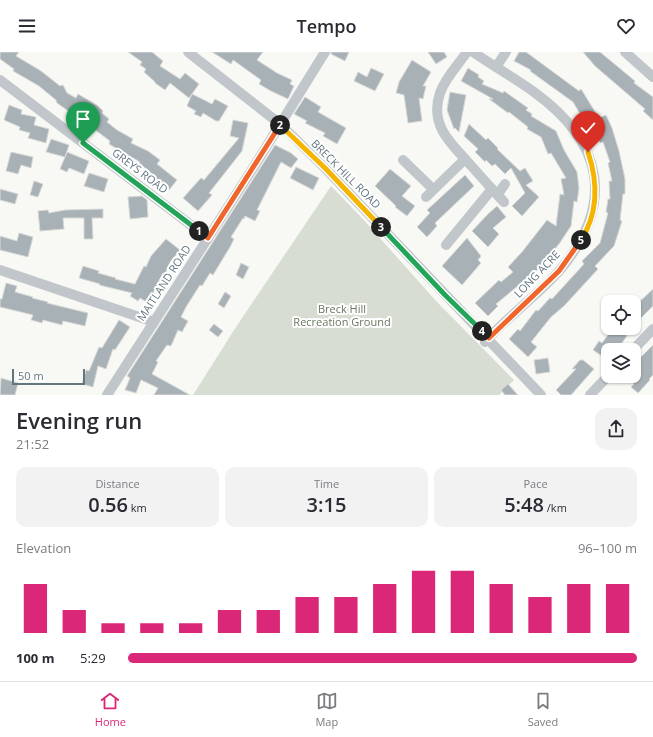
<!DOCTYPE html>
<meta charset="utf-8">
<style>
:root{--surface:#fff;--page:#f2f2f3;--text:#2b2b33;--muted:#7c7c81;--line:#e1e1e2;--accent:#db2777}
body{margin:0;font-family:"Open Sans",sans-serif;background:var(--page);color:var(--text);height:100vh;display:flex;flex-direction:column;font-size:15px;white-space:nowrap}
*{box-sizing:border-box;margin:0}
p{font-size:13px;color:var(--muted)}
.icon{flex:none;width:22px;height:22px;fill:none;stroke:currentColor;stroke-width:2;stroke-linecap:round;stroke-linejoin:round}
.map{position:relative;height:343px;overflow:hidden}
.sheet{display:flex;flex-direction:column;background:var(--surface);flex:1}
.sheet>*{flex:none}
.controls{position:absolute;left:601px;top:243px;display:grid;gap:8px}
.controls a{display:grid;place-items:center;width:40px;height:40px;border-radius:8px;background:var(--surface);box-shadow:0 1px 3px #0004;font-size:20px}
.scale{position:absolute;left:12px;bottom:10px;width:73px;box-sizing:border-box;padding-left:4px;border:2px solid #627680;border-top:0;font-size:11px;line-height:14px;white-space:nowrap;color:#627680;-webkit-text-stroke:3px #fff;paint-order:stroke}
.pin{position:absolute;display:grid;place-items:center;width:34px;height:34px;color:#fff;margin:-41px -17px;border-radius:50% 50% 50% 0;rotate:-45deg;box-shadow:0 0 4px #0007}
.pin .icon{rotate:45deg}
.km{position:absolute;width:20px;height:20px;margin:-10px;border-radius:50%;background:#222;color:#fff;font-size:11px;line-height:20px;text-align:center}
.round{display:grid;place-items:center;flex:none;width:42px;height:42px;border-radius:12px;background:var(--page)}
.head{display:flex;align-items:center;justify-content:space-between;height:68px;padding:0 16px}
h1{font-size:22px;font-weight:600;line-height:30px}
.stats{display:grid;grid-template-columns:repeat(3,1fr);gap:6px;height:68px;padding:4px 16px}
.stats div{display:grid;align-content:center;border-radius:10px;background:var(--page);text-align:center}
.stats b{font-size:20px;font-weight:600}
.stats small{font-size:11px;font-weight:400}
.stats p{font-size:11px}
.chart{height:112px;padding:8px 16px}
.chart p{display:flex;justify-content:space-between}
.chart svg{width:100%;height:72px;margin-top:4px;stroke:var(--accent);stroke-width:6}
ul{padding:0 16px;list-style:none;font-size:13px}
li{display:grid;grid-template-columns:64px 48px 1fr;align-items:center;height:30px}
li i{height:10px;border-radius:5px;background:var(--accent)}
header{display:flex;justify-content:space-between;align-items:center;height:52px;padding:0 16px;background:var(--surface);font-size:18px;font-weight:600}
.menu{display:flex;justify-content:space-around;align-items:center;height:56px;border-top:1px solid var(--line);background:var(--surface);font-size:11px;color:var(--muted)}
.menu a{display:grid;justify-items:center;gap:2px}
.menu .active{color:var(--accent)}
.map>svg:first-child{display:block}
.green{fill:#d8ddd4}
.building{fill:#a8b2b6;stroke:#d9d9d7}
.lines{fill:none;stroke-linecap:round;stroke-linejoin:round}
.minor{stroke:#c0c6c9;stroke-width:10}
.split-1-casing{stroke:#fff;stroke-width:8}
.split-2-casing{stroke:#fff;stroke-width:8}
.split-3-casing{stroke:#fff;stroke-width:8}
.split-4-casing{stroke:#fff;stroke-width:8}
.split-5-casing{stroke:#fff;stroke-width:8}
.split-6-casing{stroke:#fff;stroke-width:8}
.split-1{stroke:#22a559;stroke-width:5}
.split-2{stroke:#f0652b;stroke-width:5}
.split-3{stroke:#f5b400;stroke-width:5}
.split-4{stroke:#22a559;stroke-width:5}
.split-5{stroke:#f0652b;stroke-width:5}
.split-6{stroke:#f5b400;stroke-width:5}
.labels{text-anchor:middle;stroke-width:4;stroke-linejoin:round;paint-order:stroke}
.street-label{font-size:11px;fill:#627680;stroke:#fff}
.park-label{font-size:11px;fill:#677861;stroke:#fff}
</style>
<header><svg class="icon" aria-label="menu" viewBox="0 0 24 24"><path d="M4 6h16M4 12h16M4 18h16"/></svg>Tempo<svg class="icon" aria-label="heart" viewBox="0 0 24 24"><path d="M12 20l-8-8c-3-5 5-10 8-4 3-6 11-1 8 4z"/></svg></header>
<div class="map">
<svg width="653" height="343" viewBox="0 0 653 343">
<rect width="100%" height="100%" fill="#f8f8f5"/>
<polygon class="green" points="331,134 362,166 437,250 514,328 499,343 193,343 236,275"/>
<g class="building">
<polygon points="0,0 19,0 16,4 41,19 60,34 63,33 67,41 76,46 78,42 98,54 103,59 102,61 109,67 107,70 117,78 133,87 131,91 148,99 160,108 157,112 177,128 169,138 155,126 156,125 139,111 140,110 109,92 110,89 94,77 57,51 56,48 39,34 13,19 14,17 0,7"/>
<polygon points="128,0 152,0 163,9 160,14 180,27 185,21 199,32 189,46 170,31 165,38 155,31 155,30 144,20 146,17 140,13 142,10"/>
<polygon points="212,0 263,0 257,8 277,21 292,28 290,32 294,34 288,47 271,39 259,32 261,28 233,8 231,12"/>
<polygon points="331,0 349,0 345,9 331,2"/>
<polygon points="428,0 444,0 447,5 436,12"/>
<polygon points="519,0 526,0 579,39 581,37 599,66 606,63 612,76 619,99 625,127 625,142 623,142 620,168 622,169 614,194 595,214 598,217 564,254 551,265 531,290 537,295 528,305 509,287 518,277 520,279 536,258 538,259 550,246 552,247 584,212 582,209 600,191 608,161 606,160 608,147 610,147 609,129 612,129 608,111 610,110 603,90 600,91 597,83 594,84 587,68 585,70 573,50 530,19 531,18 514,9"/>
<polygon points="583,0 600,0 635,29 634,31 653,45 653,68 643,59 645,57 595,14"/>
<polygon points="412,8 431,20 423,34 426,34 423,47 419,46 422,69 408,71 404,43 396,41 399,30"/>
<polygon points="371,16 384,22 375,39 354,29 358,20 367,25"/>
<polygon points="468,16 479,23 478,25 484,29 482,32 503,41 504,39 528,56 526,58 532,62 531,64 556,79 564,98 577,120 579,136 577,150 574,149 571,174 559,192 537,218 496,252 498,254 488,264 475,251 499,228 501,230 513,220 508,215 522,200 547,168 556,174 560,142 564,143 561,127 566,126 551,101 548,102 541,85 527,77 528,75 509,60 508,61 489,47 493,47 461,29"/>
<polygon points="450,40 466,43 459,80 455,76 454,77 447,58"/>
<polygon points="192,42 212,52 215,47 228,54 219,69 216,69 203,61 201,65 194,62 196,59 187,54"/>
<polygon points="305,45 321,55 318,60 346,76 337,92 323,84 325,81 305,71 307,69 294,62"/>
<polygon points="9,53 22,58 21,62 36,65 34,73 49,77 46,91 28,86 30,81 19,78 20,75 4,68"/>
<polygon points="233,68 248,71 242,99 209,141 212,143 198,159 183,146 201,126 204,128 239,86 230,84"/>
<polygon points="469,72 486,88 488,86 498,96 497,97 520,119 525,116 533,129 526,133 539,145 522,164 512,154 525,141 511,116 505,122 495,112 492,114 486,108 485,110 475,100 478,97 464,84"/>
<polygon points="51,87 69,93 65,105 67,100 89,109 84,122 69,116 67,120 60,117 65,105 46,100"/>
<polygon points="275,93 291,101 298,107 291,116 281,110 257,158 260,159 255,169 245,164 244,167 243,166 231,185 234,187 230,195 213,223 210,221 202,234 200,233 186,255 181,265 188,269 182,280 178,278 171,294 167,293 156,309 158,310 152,322 190,343 154,343 158,336 141,328 136,341 125,338 130,326 127,324"/>
<polygon points="11,100 33,105 31,116 21,113 18,122 6,119"/>
<polygon points="296,115 319,126 313,138 290,126"/>
<polygon points="390,117 411,134 402,144 415,154 407,164 395,155 396,154 375,134"/>
<polygon points="89,121 108,127 104,140 84,134"/>
<polygon points="465,123 474,134 435,171 437,174 427,185 417,175 430,161 427,158"/>
<polygon points="34,129 43,132 38,145 30,143"/>
<polygon points="0,137 18,142 15,152 0,148"/>
<polygon points="142,144 147,148 148,165 130,167 128,145"/>
<polygon points="497,154 506,165 493,176 499,182 488,195 472,179 488,162"/>
<polygon points="103,157 103,166 92,166 93,187 84,187 84,166 63,166 64,177 40,179 38,159 48,158 49,161 65,158"/>
<polygon points="19,181 33,185 28,205 0,198 0,184 17,189"/>
<polygon points="467,186 481,204 478,208 481,211 462,233 442,214"/>
<polygon points="166,187 180,198 170,210 165,222 163,221 148,251 140,246 138,249 130,244 132,241 99,233 100,232 79,226 83,214 99,219 98,221 116,226 115,227 135,232 144,214 146,215 151,204"/>
<polygon points="241,211 249,215 243,227 236,223"/>
<polygon points="6,231 17,234 15,240 33,245 32,246 48,250 47,251 88,261 85,274 63,269 62,273 43,268 42,271 31,268 33,263 0,255 0,247 2,247"/>
<polygon points="653,237 653,254 634,273 634,255"/>
<polygon points="225,240 231,244 224,256 218,252"/>
<polygon points="119,268 130,275 115,298 113,297 106,317 98,314 93,335 82,332 86,318 89,319 99,295 102,296"/>
<polygon points="214,272 223,279 218,285 209,278"/>
<polygon points="613,276 616,276 627,284 619,295 616,292 612,298 608,298 608,308 593,298 599,289 602,291"/>
<polygon points="653,293 653,323 649,327 650,328 638,341 631,335 634,332 625,324 634,324 634,312"/>
<polygon points="548,306 550,320 536,322 534,308"/>
<polygon points="580,308 583,308 594,317 571,343 561,343 556,338 576,317 572,317"/>
<polygon points="1,326 18,331 15,343 0,343"/>
<polygon points="508,332 518,343 505,343 501,338"/>
</g>
<g class="lines">
<g class="minor">
<polyline points="188,0 280,72 325,116 541,343"/>
<path d="M473,0C493,14 515,26 534,40C603,90 616,151 560,218C537,244 508,264 485,290"/>
<polyline points="625,0 653,25"/>
<polyline points="496,15 506,0"/>
<polyline points="0,28 208,186"/>
<polyline points="403,108 433,137"/>
<polyline points="492,137 504,150"/>
<polyline points="498,142 505,132"/>
<polyline points="426,145 465,107"/>
<path d="M446,193L492,137C483,127 475,118 466,108C447,88 430,70 440,41C445,26 458,13 467,0"/>
<polyline points="0,218 154,270"/>
<polyline points="633,298 653,277"/>
<polyline points="107,343 255,113 325,0"/>
<polyline points="590,343 608,324"/>
</g>
</g>
<g class="lines">
<defs>
<polyline id="split-1" points="83,91 199,179"/>
<polyline id="split-2" points="199,179 208,186 280,73"/>
<polyline id="split-3" points="280,73 325,116 381,175"/>
<polyline id="split-4" points="381,175 445,243 482,279"/>
<polyline id="split-5" points="482,279 489,286 559,219 581,188"/>
<path id="split-6" d="M581,188C599,160 598,130 588,100"/>
</defs>
<use href="#split-1" class="split-1-casing"/>
<use href="#split-2" class="split-2-casing"/>
<use href="#split-3" class="split-3-casing"/>
<use href="#split-4" class="split-4-casing"/>
<use href="#split-5" class="split-5-casing"/>
<use href="#split-6" class="split-6-casing"/>
<use href="#split-1" class="split-1"/>
<use href="#split-2" class="split-2"/>
<use href="#split-3" class="split-3"/>
<use href="#split-4" class="split-4"/>
<use href="#split-5" class="split-5"/>
<use href="#split-6" class="split-6"/>
</g>
<g class="labels">
<g class="street-label">
<text transform="translate(140 119) rotate(37)" y="4">GREYS ROAD</text>
<text transform="translate(346 122) rotate(45)" y="4">BRECK HILL ROAD</text>
<text transform="translate(537 222) rotate(-46)" y="4">LONG ACRE</text>
<text transform="translate(164 231) rotate(-57)" y="4">MAITLAND ROAD</text>
</g>
<g class="park-label">
<text x="342" y="261">Breck Hill<tspan x="342" dy="13">Recreation Ground</tspan></text>
</g>
</g>
</svg>
<div class="controls">
<a><svg class="icon" aria-label="locate" viewBox="0 0 24 24"><circle cx="12" cy="12" r="6"/><path d="M12 2v4M12 18v4M2 12h4M18 12h4"/></svg></a>
<a><svg class="icon" aria-label="layers" viewBox="0 0 24 24"><path d="M12 4l9 5-9 5-9-5zM3 14l9 5 9-5"/></svg></a>
</div>
<div class="scale">50 m</div>
<div class="pin" style="left:83px;top:91px;background:#1e9e55"><svg class="icon" aria-label="arrive" viewBox="0 0 24 24"><path d="M6 21V4h12l-3 4 3 4H6"/></svg></div>
<div class="pin" style="left:588px;top:100px;background:#d93025"><svg class="icon" aria-label="check" viewBox="0 0 24 24"><path d="M5 12l5 5 9-10"/></svg></div>
<b class="km" style="left:199px;top:179px">1</b>
<b class="km" style="left:280px;top:73px">2</b>
<b class="km" style="left:381px;top:175px">3</b>
<b class="km" style="left:482px;top:279px">4</b>
<b class="km" style="left:581px;top:188px">5</b>
</div>
<section class="sheet">
<div class="head"><div><h1>Evening run</h1><p>21:52</p></div><a class="round"><svg class="icon" aria-label="share" viewBox="0 0 24 24"><path d="M12 15V3M7 8l5-5 5 5M5 13v7h14v-7"/></svg></a></div>
<div class="stats">
<div><p>Distance</p><b>0.56<small> km</small></b></div>
<div><p>Time</p><b>3:15</b></div>
<div><p>Pace</p><b>5:48<small> /km</small></b></div>
</div>
<div class="chart"><p><span>Elevation</span>96–100 m</p>
<svg viewBox="0 0 160 44" preserveAspectRatio="none"><path d="M5 44V14M15 44V30M25 44V38M35 44V38M45 44V38M55 44V30M65 44V30M75 44V22M85 44V22M95 44V14M105 44V6M115 44V6M125 44V14M135 44V22M145 44V14M155 44V14"/></svg>
</div>
<ul>
<li><b>100 m</b>5:29<i style="width:100%"></i></li>
</ul>
</section>
<nav class="menu">
<a class="active"><svg class="icon" aria-label="home" viewBox="0 0 24 24"><path d="M3 11l9-7 9 7M6 9v11h12V9"/></svg>Home</a>
<a><svg class="icon" aria-label="map" viewBox="0 0 24 24"><path d="M3 6l6-2 6 2 6-2v14l-6 2-6-2-6 2zM9 4v14M15 6v14"/></svg>Map</a>
<a><svg class="icon" aria-label="saved" viewBox="0 0 24 24"><path d="M7 4h10v16l-5-4-5 4z"/></svg>Saved</a>
</nav>
